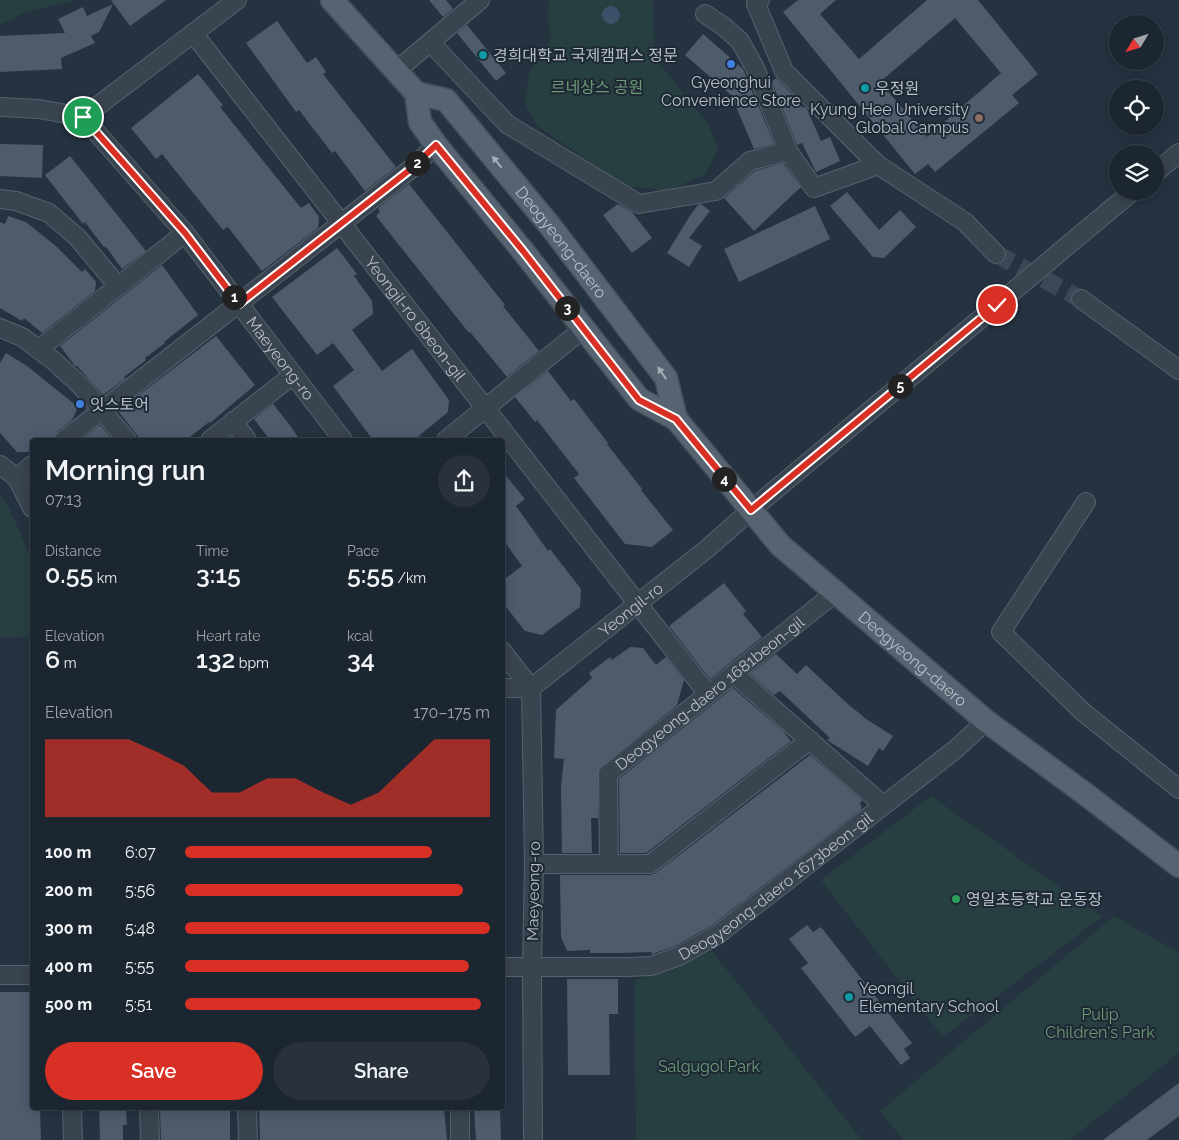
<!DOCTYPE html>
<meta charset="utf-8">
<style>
:root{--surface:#1c2630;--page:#29323c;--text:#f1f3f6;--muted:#a0a5ab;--line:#3a434c;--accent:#d93025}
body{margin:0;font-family:Raleway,"Noto Sans KR",sans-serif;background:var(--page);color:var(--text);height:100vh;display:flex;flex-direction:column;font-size:19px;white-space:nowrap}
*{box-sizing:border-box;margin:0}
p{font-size:16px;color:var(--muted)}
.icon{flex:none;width:28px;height:28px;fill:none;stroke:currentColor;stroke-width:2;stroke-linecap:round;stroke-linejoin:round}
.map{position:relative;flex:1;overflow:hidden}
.drawer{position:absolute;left:30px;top:438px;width:475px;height:672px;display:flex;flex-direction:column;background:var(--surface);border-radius:5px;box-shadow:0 2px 12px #0003,0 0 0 1px var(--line)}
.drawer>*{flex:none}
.needle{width:32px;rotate:232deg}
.buttons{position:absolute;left:1109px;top:15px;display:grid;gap:10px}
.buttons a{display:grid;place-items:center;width:55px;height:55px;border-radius:50%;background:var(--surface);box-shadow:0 2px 12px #0003,0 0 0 1px var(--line);font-size:25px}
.pin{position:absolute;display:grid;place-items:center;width:42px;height:42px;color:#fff;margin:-21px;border:2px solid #fff;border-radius:50%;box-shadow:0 1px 5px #0007}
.km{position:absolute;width:25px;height:25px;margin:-12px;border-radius:50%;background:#222;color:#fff;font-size:14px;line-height:25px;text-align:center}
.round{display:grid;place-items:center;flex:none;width:52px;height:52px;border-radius:26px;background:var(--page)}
.headline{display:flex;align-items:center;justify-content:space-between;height:85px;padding:0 15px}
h1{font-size:28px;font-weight:600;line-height:38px}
.stats{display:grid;grid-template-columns:repeat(3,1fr);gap:8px;height:85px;padding:5px 15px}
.stats div{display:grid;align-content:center}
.stats b{font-size:25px;font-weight:600}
.stats small{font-size:14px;font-weight:400}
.stats p{font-size:14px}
.chart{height:140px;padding:10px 15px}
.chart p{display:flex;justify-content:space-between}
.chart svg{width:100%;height:90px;margin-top:5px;fill:var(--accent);opacity:.7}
.button{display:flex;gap:10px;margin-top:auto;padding:10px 15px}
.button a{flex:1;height:58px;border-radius:30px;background:var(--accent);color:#fff;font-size:20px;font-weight:600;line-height:58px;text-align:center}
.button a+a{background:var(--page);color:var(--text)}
ul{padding:0 15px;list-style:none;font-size:16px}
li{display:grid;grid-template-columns:80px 60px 1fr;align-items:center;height:38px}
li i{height:12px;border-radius:6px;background:var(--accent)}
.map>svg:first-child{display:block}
.green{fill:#273f41}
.water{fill:#3b5169}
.building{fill:#4e5b6b;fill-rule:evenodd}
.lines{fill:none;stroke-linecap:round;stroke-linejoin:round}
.minor-tunnel{stroke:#3b4755;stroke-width:18;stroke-dasharray:18 9;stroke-linecap:butt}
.minor-casing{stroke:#57626d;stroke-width:20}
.major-casing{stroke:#434d59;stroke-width:25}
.minor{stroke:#394450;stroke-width:18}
.major{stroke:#576370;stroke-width:22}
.minor-bridge-casing{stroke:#57626d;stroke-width:20;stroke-linecap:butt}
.minor-bridge{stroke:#394450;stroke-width:18}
.oneway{fill:#a3adb8}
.route-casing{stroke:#fff;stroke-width:10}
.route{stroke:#d93025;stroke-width:6}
.culture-dot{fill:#0f9aa8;stroke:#1e2935;stroke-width:2}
.shop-dot{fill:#3f7fe0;stroke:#1e2935;stroke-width:2}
.education-dot{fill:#8d6e63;stroke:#1e2935;stroke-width:2}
.leisure-dot{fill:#2e9e5b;stroke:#1e2935;stroke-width:2}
.labels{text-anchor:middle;stroke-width:4;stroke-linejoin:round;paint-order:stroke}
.poi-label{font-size:16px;fill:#b6bfca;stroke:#1e2935;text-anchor:start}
.park-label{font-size:16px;fill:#6d9b74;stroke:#1e2935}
.street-label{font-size:16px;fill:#b6bfca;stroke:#1e2935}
</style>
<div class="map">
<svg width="1179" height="1140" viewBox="0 0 1179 1140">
<rect width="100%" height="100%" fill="#253240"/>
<g class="green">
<polygon points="0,0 77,0 26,12 0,25"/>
<polygon points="549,0 653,0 655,58 708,124 718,149 705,175 666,191 629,186 607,174 536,125 525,103 529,74 551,38 548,18"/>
<polygon points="0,496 6,501 31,558 32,637 0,637"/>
<polygon points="931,796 1102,917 943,1037 821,880"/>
<polygon points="1114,916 1179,953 1179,1053 1070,1140 903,1140 880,1111"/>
<polygon points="712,951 862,1140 636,1140 634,981"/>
</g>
<circle class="water" cx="611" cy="15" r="9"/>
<g class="building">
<polygon points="111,0 166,0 130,26"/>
<polygon points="429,0 446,0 453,9 443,17"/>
<path d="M798,0H836L820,14L859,59L927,0H978L1038,74L1012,95L1019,103L935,172L928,164L915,174L783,12ZM955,18L1001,73L927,137L880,82Z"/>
<polygon points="113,4 99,32 91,36 95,43 61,58 62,69 0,72 0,36 65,33 58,19 83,7 87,16"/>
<polygon points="277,21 307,63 316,57 326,72 323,74 396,167 365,191 335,151 332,153 299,110 296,112 246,43"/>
<polygon points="467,25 506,73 496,81 457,33"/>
<polygon points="703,34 743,69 774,144 754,149 731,95 685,55"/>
<polygon points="198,74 223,105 220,107 301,208 309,203 319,217 318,228 262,271 228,227 223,230 162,154 156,159 131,128"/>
<polygon points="776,78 797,99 803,108 805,107 807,109 821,141 830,137 840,161 816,172 802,143 797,145 772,82"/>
<polygon points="0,144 43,145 42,178 0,176"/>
<polygon points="70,156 146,251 122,269 107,248 103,246 85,222 83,224 45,175"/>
<polygon points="783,163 801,187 754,231 724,198 755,171"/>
<polygon points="409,184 505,305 503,306 539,351 507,377 470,332 469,333 376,216 380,212 378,208"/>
<polygon points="847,192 879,230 900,210 916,227 884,258 873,257 830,206"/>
<polygon points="618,204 632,212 652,238 632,253 603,215"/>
<polygon points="701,204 710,211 689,238 702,246 689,267 667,253 691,214 698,205"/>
<polygon points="815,206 830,239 739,282 724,249"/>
<polygon points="8,216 26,222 57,247 82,272 85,269 96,282 95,291 42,333 24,318 22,321 0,308 0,222 5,224"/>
<polygon points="337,248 357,274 354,276 372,301 373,314 352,330 382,371 412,349 449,400 448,412 414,440 373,440 333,386 354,370 333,343 317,355 272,297"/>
<polygon points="162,265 198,315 164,342 165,343 145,358 146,360 124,377 125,379 103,395 77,366 75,366 60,346"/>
<polygon points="216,336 255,385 210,423 209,422 186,440 141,440 118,411"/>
<polygon points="6,353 27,366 78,407 72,420 57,432 54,440 32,440 32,447 28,452 17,452 0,433 0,363"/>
<polygon points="548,371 571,401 574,399 608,443 607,444 642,489 641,490 673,530 652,547 625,544 574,478 579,474 537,420 535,422 515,397"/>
<polygon points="273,404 289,424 300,440 270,440 254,419"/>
<polygon points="99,426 101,426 113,440 81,440"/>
<polygon points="502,471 525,499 516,506 548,551 550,549 581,589 580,607 542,635 525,631 502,602 502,581 522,566 502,538"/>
<polygon points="724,583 746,611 743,614 762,637 710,679 669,626"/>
<polygon points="630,647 643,648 656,665 666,657 684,680 677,705 599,769 598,818 591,818 592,853 562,853 561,787 564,759 554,758 556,710 592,678 589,673 610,657 612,660"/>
<polygon points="776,654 797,674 806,665 850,706 863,716 863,717 893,736 883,751 879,748 868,766 827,740 830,738 780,691 774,695 750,674"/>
<polygon points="733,688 783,731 791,741 646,853 620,853 619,779"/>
<polygon points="810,755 862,800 860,804 862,809 711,926 675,946 652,954 651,952 621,953 590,953 590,950 567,951 561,937 560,875 650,875 656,873"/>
<polygon points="807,925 813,932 821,927 912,1043 904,1049 910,1058 901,1065 870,1026 855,1037 801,968 808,963 789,939"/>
<polygon points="567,979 618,979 618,1014 609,1014 610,1075 568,1075"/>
<polygon points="0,992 32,992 32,1108 40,1108 41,1140 0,1140"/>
<polygon points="1179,1083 1179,1116 1147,1140 1103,1140"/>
<polygon points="99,1108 126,1108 127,1125 123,1125 123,1140 100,1140"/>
<polygon points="160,1108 230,1108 230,1140 161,1140"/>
<polygon points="259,1108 444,1108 447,1140 260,1140"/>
<polygon points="474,1108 500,1108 501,1140 476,1140"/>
</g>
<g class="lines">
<polyline class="minor-tunnel" points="996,254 1081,299"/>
<defs>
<g id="minor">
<polyline points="760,0 756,4 784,71 878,165 965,222 996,254"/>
<polyline points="705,14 723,26 740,41 755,68 788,151"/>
<path id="s1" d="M193,33L708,694"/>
<polyline points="431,43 507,124 639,204 716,191 750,161 788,151 814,188 878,165"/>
<polyline points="396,71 480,0"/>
<polyline points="0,107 39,109 83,117 237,0"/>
<path id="s2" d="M83,117L185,233L343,440"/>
<polyline points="1155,173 1179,153"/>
<polyline points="0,199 16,201 49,213 77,237 118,286"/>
<polyline points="1080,235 1133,191"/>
<polyline points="1081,299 1179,370"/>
<polyline points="0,328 22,337 54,361 81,386 127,440"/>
<polyline points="39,349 185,233"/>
<polyline points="233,421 247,440"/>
<polyline points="64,440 412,168 436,145"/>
<polyline points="210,440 293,375"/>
<polyline points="446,440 583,329"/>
<polyline points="0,465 17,478 32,508"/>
<polyline points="17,478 32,465"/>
<polyline points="1086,502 1001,632 1083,712 1179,789"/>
<polyline points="502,651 531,688 534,864 532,966 533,1140"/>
<polyline points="734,674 883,805"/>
<path id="s3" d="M502,688H531L708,548L751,510L997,305"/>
<polyline points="534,864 650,864 810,740"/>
<path id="s4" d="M609,864L608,774L835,593"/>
<path id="s5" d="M502,967H627L651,966L679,956L717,935L956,749L986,721"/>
<polyline points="0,975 32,975"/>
<polyline points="72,1108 73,1140"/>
<polyline points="149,1108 150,1140"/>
<polyline points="247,1108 248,1140"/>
<polyline points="460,1108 460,1140"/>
</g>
<g id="major">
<path id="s6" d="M332,0L416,93L420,122L436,145L523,251L639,399L676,419L780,545L986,721L1084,793L1179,866"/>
<path id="s7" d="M416,93L446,100L551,227L666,378L676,419"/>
</g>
</defs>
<use href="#minor" class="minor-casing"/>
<use href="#major" class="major-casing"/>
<use href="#minor" class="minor"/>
<use href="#major" class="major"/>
<defs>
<polyline id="minor-bridge" points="997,305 1080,235"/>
</defs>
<use href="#minor-bridge" class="minor-bridge-casing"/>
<use href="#minor-bridge" class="minor-bridge"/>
</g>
<defs><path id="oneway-solid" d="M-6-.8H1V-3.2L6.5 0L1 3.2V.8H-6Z" transform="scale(1.25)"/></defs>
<g class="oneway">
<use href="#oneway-solid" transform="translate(497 162) rotate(-129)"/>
<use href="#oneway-solid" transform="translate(662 373) rotate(-124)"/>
</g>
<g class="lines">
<defs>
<polyline id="route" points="83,117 185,233 239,304 412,168 436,145 523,251 639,400 676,419 751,510 997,305"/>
</defs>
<use href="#route" class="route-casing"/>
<use href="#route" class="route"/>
</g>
<g class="culture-dot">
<circle cx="483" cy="55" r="5"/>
<circle cx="865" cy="88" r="5"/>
<circle cx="849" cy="997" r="5"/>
</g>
<g class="shop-dot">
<circle cx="731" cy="64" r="5"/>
<circle cx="80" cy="404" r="5"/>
</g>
<circle class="education-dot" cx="979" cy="118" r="5"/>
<circle class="leisure-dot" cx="956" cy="899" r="5"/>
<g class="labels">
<g class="poi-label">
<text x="493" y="61">경희대학교 국제캠퍼스 정문</text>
<text x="731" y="88" text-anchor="middle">Gyeonghui<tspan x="731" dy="18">Convenience Store</tspan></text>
<text x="875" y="94">우정원</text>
<text x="969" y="115" text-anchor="end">Kyung Hee University<tspan x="969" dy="18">Global Campus</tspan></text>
<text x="90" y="410">잇스토어</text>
<text x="966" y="905">영일초등학교 운동장</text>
<text x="859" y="994">Yeongil<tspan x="859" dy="18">Elementary School</tspan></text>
</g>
<g class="park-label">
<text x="597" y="93">르네상스 공원</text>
<text x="1100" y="1020">Pulip<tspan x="1100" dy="18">Children's Park</tspan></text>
<text x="709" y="1072">Salgugol Park</text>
</g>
<g class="street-label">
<text dy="6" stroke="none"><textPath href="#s7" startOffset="214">Deogyeong-daero</textPath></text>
<text dy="6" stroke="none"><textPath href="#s1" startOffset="362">Yeongil-ro 6beon-gil</textPath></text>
<text dy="6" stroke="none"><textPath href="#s2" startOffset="312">Maeyeong-ro</textPath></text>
<text dy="6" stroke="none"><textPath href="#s3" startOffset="156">Yeongil-ro</textPath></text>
<text dy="6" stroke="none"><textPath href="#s6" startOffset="888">Deogyeong-daero</textPath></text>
<text dy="6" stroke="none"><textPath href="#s4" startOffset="220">Deogyeong-daero 1681beon-gil</textPath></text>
<text dy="6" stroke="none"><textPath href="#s5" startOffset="298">Deogyeong-daero 1673beon-gil</textPath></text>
<text transform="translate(533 891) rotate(-89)" y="6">Maeyeong-ro</text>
</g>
</g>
</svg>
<div class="buttons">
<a><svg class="needle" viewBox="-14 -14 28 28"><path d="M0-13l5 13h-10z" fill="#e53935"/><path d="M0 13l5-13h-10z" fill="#a0a5ab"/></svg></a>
<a><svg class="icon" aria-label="locate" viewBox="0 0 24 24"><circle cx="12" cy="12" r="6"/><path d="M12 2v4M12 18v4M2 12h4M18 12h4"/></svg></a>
<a><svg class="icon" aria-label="layers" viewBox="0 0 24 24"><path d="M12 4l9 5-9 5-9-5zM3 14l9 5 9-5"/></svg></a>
</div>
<div class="pin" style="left:83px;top:117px;background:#1e9e55"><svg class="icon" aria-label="arrive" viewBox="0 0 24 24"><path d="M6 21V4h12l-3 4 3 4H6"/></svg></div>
<div class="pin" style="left:997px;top:305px;background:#d93025"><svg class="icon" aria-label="check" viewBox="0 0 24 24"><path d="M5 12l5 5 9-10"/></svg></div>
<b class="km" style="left:234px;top:297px">1</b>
<b class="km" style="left:417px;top:163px">2</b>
<b class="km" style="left:567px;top:308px">3</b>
<b class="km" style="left:724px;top:479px">4</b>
<b class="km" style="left:900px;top:386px">5</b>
<section class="drawer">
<div class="headline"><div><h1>Morning run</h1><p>07:13</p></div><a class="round"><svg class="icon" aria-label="share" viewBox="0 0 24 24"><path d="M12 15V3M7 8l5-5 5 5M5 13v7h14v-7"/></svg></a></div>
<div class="stats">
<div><p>Distance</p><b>0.55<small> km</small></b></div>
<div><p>Time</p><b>3:15</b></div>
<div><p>Pace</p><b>5:55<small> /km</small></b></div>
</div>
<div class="stats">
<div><p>Elevation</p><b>6<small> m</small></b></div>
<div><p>Heart rate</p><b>132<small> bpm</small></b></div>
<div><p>kcal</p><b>34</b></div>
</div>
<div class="chart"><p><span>Elevation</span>170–175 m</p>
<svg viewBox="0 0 160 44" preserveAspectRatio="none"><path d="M0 44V6L10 6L20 6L30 6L40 12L50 19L60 32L70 32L80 25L90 25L100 32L110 38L120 32L130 19L140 6L150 6L160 6V44z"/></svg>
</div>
<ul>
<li><b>100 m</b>6:07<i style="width:81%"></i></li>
<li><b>200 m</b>5:56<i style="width:91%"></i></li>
<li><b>300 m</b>5:48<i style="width:100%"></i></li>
<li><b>400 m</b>5:55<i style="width:93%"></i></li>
<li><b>500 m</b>5:51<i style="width:97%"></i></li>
</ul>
<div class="button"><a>Save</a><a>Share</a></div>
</section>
</div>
